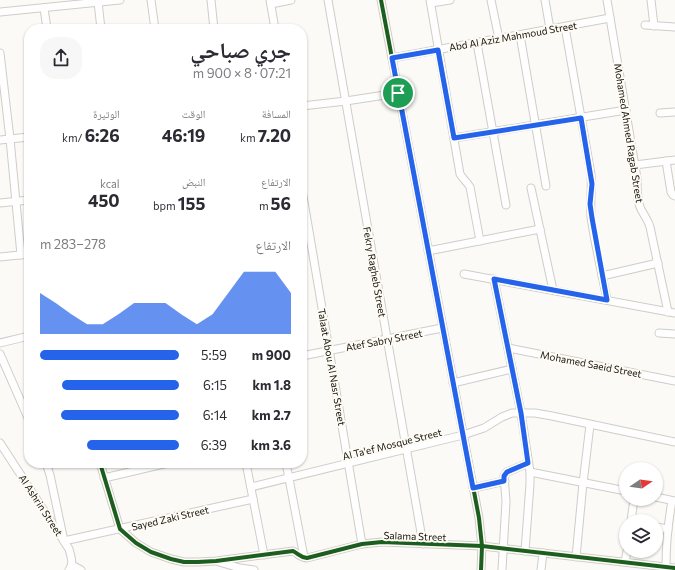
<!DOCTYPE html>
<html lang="ar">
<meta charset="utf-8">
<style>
:root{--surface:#fff;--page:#f7f7f7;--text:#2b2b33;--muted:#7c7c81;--accent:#2563eb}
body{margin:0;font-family:Commissioner,"Noto Naskh Arabic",sans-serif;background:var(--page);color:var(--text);direction:rtl;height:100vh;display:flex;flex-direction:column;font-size:15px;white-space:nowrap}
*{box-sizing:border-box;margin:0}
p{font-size:13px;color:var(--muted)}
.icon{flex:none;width:22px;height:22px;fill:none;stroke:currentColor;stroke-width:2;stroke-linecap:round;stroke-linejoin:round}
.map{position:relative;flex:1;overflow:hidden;direction:ltr}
.sheet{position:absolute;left:24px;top:24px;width:283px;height:444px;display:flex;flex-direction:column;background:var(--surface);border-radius:16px;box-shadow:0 1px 3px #0004;direction:rtl}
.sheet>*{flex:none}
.needle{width:26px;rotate:77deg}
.tools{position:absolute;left:619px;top:462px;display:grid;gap:8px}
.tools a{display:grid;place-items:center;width:44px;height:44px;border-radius:50%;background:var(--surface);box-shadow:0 1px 3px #0004;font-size:20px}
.pin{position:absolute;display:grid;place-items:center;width:34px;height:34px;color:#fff;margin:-17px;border:2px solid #fff;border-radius:50%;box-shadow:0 1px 4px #0007}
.round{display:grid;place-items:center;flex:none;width:42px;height:42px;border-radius:16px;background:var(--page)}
.headline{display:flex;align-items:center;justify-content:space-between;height:68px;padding:0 16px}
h1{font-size:22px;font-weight:700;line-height:30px}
.stats{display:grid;grid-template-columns:repeat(3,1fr);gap:6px;height:68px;padding:4px 16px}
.stats div{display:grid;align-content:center}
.stats b{font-size:17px;font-weight:700}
.stats small{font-size:11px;font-weight:400}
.stats p{font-size:11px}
.chart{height:112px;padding:8px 16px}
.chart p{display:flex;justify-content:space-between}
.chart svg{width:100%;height:72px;margin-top:4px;fill:var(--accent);opacity:.7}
ul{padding:0 16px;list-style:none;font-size:13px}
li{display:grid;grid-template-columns:64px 48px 1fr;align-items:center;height:30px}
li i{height:10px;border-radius:5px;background:var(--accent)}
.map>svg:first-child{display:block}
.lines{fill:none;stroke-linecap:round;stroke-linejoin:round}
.minor-casing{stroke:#d0cdc8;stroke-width:9}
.minor{stroke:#fffefe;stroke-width:7}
.cycleway-casing{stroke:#fefbf4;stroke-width:6}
.cycleway{stroke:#1b5e20;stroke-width:4}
.route-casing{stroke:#fff;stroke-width:8}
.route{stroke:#2563eb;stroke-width:5}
.labels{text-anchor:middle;stroke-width:4;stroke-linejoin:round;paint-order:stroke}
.street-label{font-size:10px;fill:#14120c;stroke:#fefbf4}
</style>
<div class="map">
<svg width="675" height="570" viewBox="0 0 675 570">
<rect width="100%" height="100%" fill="#fcfaf6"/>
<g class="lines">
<defs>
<g id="minor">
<polyline points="151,0 155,29"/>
<polyline points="211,0 214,29"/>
<polyline points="270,0 275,29"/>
<polyline points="328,0 423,544"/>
<polyline points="381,0 479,518 482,546 481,570"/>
<path d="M430,0L460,174C463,179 467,182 470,187L480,241"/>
<polyline points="491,0 499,39"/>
<polyline points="545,0 550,29"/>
<path d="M607,0L637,178C637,186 637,196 639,204C641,212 648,219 650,227L668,312"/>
<polyline points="651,0 654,26"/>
<polyline points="98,2 101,29"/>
<polyline points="431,3 450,0"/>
<polyline points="271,4 291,0"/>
<polyline points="44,8 47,29"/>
<polyline points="0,12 120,0"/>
<polyline points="645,25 675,27"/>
<path d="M565,27L591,174C592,188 590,203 591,217C595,245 602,273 607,300"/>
<polyline points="520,35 546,186"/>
<polyline points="477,43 506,205"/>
<polyline points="0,53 10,139 21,255"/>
<polyline points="392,58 610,18"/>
<polyline points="302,106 346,101 398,93"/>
<polyline points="660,113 675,112"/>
<polyline points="454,138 626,110"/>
<polyline points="0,140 29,137"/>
<polyline points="666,161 671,192 673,195 675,196"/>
<polyline points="635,165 675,160"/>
<polyline points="531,188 553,290"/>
<polyline points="302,190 362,544"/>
<polyline points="0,203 29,200"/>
<polyline points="428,251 540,229"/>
<polyline points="0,257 29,254"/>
<polyline points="464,274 675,313"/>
<polyline points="602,276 658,263"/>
<polyline points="494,279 521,413 530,472 530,484 525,551"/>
<polyline points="659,333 675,334"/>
<polyline points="0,343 29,336"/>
<polyline points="508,348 675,381"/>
<polyline points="0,354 29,420"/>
<polyline points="302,356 442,328"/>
<polyline points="453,383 512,369"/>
<path d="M0,443L69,549C71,557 74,563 69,570"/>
<polyline points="46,463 50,475 64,541 253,499"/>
<path d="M100,463L120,529L136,543L151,552L171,559L184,562H198L216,561L293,551C299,554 299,557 307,558L362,544L382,542L482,546L675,568"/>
<polyline points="246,463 264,555"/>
<polyline points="286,463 304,557"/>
<polyline points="530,472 626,491"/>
<polyline points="104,478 168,463"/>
<polyline points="251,487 463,435 484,428 502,417 512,413 535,413 552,416 675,442"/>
<polyline points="473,488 505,481"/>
<polyline points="656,497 675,501"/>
<polyline points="631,521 634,499"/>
<polyline points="656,527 668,529"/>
<polyline points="576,557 583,483 590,425"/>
<polyline points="219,562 240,568 254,570"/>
<polyline points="625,562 627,551"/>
<polyline points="72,565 81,570"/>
<path d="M666,567C666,544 668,523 672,501"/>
<polyline points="502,570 506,501 504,476 507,472 528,463"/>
<polyline points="541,570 543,553"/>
</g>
</defs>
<use href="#minor" class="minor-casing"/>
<use href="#minor" class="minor"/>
<defs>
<g id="cycleway">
<polyline points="381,0 479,518 482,546 481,570"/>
<path d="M100,463L120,529L136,543L151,552L171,559L184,562H198L216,561L293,551C299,554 299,557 307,558L362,544L382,542L482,546L675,568"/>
</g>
</defs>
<use href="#cycleway" class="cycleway-casing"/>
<use href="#cycleway" class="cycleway"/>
</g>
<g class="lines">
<defs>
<polygon id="route" points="438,50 454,138 581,118 592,184 590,204 592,218 607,300 494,279 521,413 528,463 507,472 504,476 504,481 473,488 392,58"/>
</defs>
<use href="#route" class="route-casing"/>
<use href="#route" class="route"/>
</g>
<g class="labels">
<g class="street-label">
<text transform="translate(513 36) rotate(-10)" y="4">Abd Al Aziz Mahmoud Street</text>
<text transform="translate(629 133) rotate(81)" y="4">Mohamed Ahmed Ragab Street</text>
<text transform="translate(375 272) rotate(80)" y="4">Fekry Ragheb Street</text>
<text transform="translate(384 340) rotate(-11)" y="4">Atef Sabry Street</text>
<text transform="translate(591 364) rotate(11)" y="4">Mohamed Saeid Street</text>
<text transform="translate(332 367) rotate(80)" y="4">Talaat Abou Al Nasr Street</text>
<text transform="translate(392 444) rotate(-14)" y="4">Al Ta'ef Mosque Street</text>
<text transform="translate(41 505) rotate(57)" y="4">Al Ashrin Street</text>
<text transform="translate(170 518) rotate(-13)" y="4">Sayed Zaki Street</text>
<text transform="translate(415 536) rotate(2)" y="4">Salama Street</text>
</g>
</g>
</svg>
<div class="tools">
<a><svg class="needle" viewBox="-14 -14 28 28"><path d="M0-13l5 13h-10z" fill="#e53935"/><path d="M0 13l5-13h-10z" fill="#7c7c81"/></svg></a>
<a><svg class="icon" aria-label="layers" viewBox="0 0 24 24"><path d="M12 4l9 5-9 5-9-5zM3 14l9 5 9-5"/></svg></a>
</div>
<div class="pin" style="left:398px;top:93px;background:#1e9e55"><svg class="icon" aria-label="arrive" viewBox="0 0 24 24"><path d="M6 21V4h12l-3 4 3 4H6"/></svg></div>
<section class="sheet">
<div class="headline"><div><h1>جري صباحي</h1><p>07:21 · 8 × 900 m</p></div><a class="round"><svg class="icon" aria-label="share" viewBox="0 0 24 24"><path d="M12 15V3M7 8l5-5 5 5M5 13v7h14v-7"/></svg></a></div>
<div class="stats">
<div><p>المسافة</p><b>7.20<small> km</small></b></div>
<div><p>الوقت</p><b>46:19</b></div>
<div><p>الوتيرة</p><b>6:26<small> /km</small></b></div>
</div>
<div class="stats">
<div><p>الارتفاع</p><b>56<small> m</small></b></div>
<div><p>النبض</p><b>155<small> bpm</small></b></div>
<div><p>kcal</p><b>450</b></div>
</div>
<div class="chart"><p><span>الارتفاع</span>278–283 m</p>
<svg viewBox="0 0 160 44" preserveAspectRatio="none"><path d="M0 44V19L10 25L20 32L30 38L40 38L50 32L60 25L70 25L80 25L90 32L100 38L110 32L120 19L130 6L140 6L150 6L160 19V44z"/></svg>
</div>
<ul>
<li><b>900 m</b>5:59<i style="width:100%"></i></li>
<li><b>1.8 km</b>6:15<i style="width:84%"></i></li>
<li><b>2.7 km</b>6:14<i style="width:85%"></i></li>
<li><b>3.6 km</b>6:39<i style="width:66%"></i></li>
</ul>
</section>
</div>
